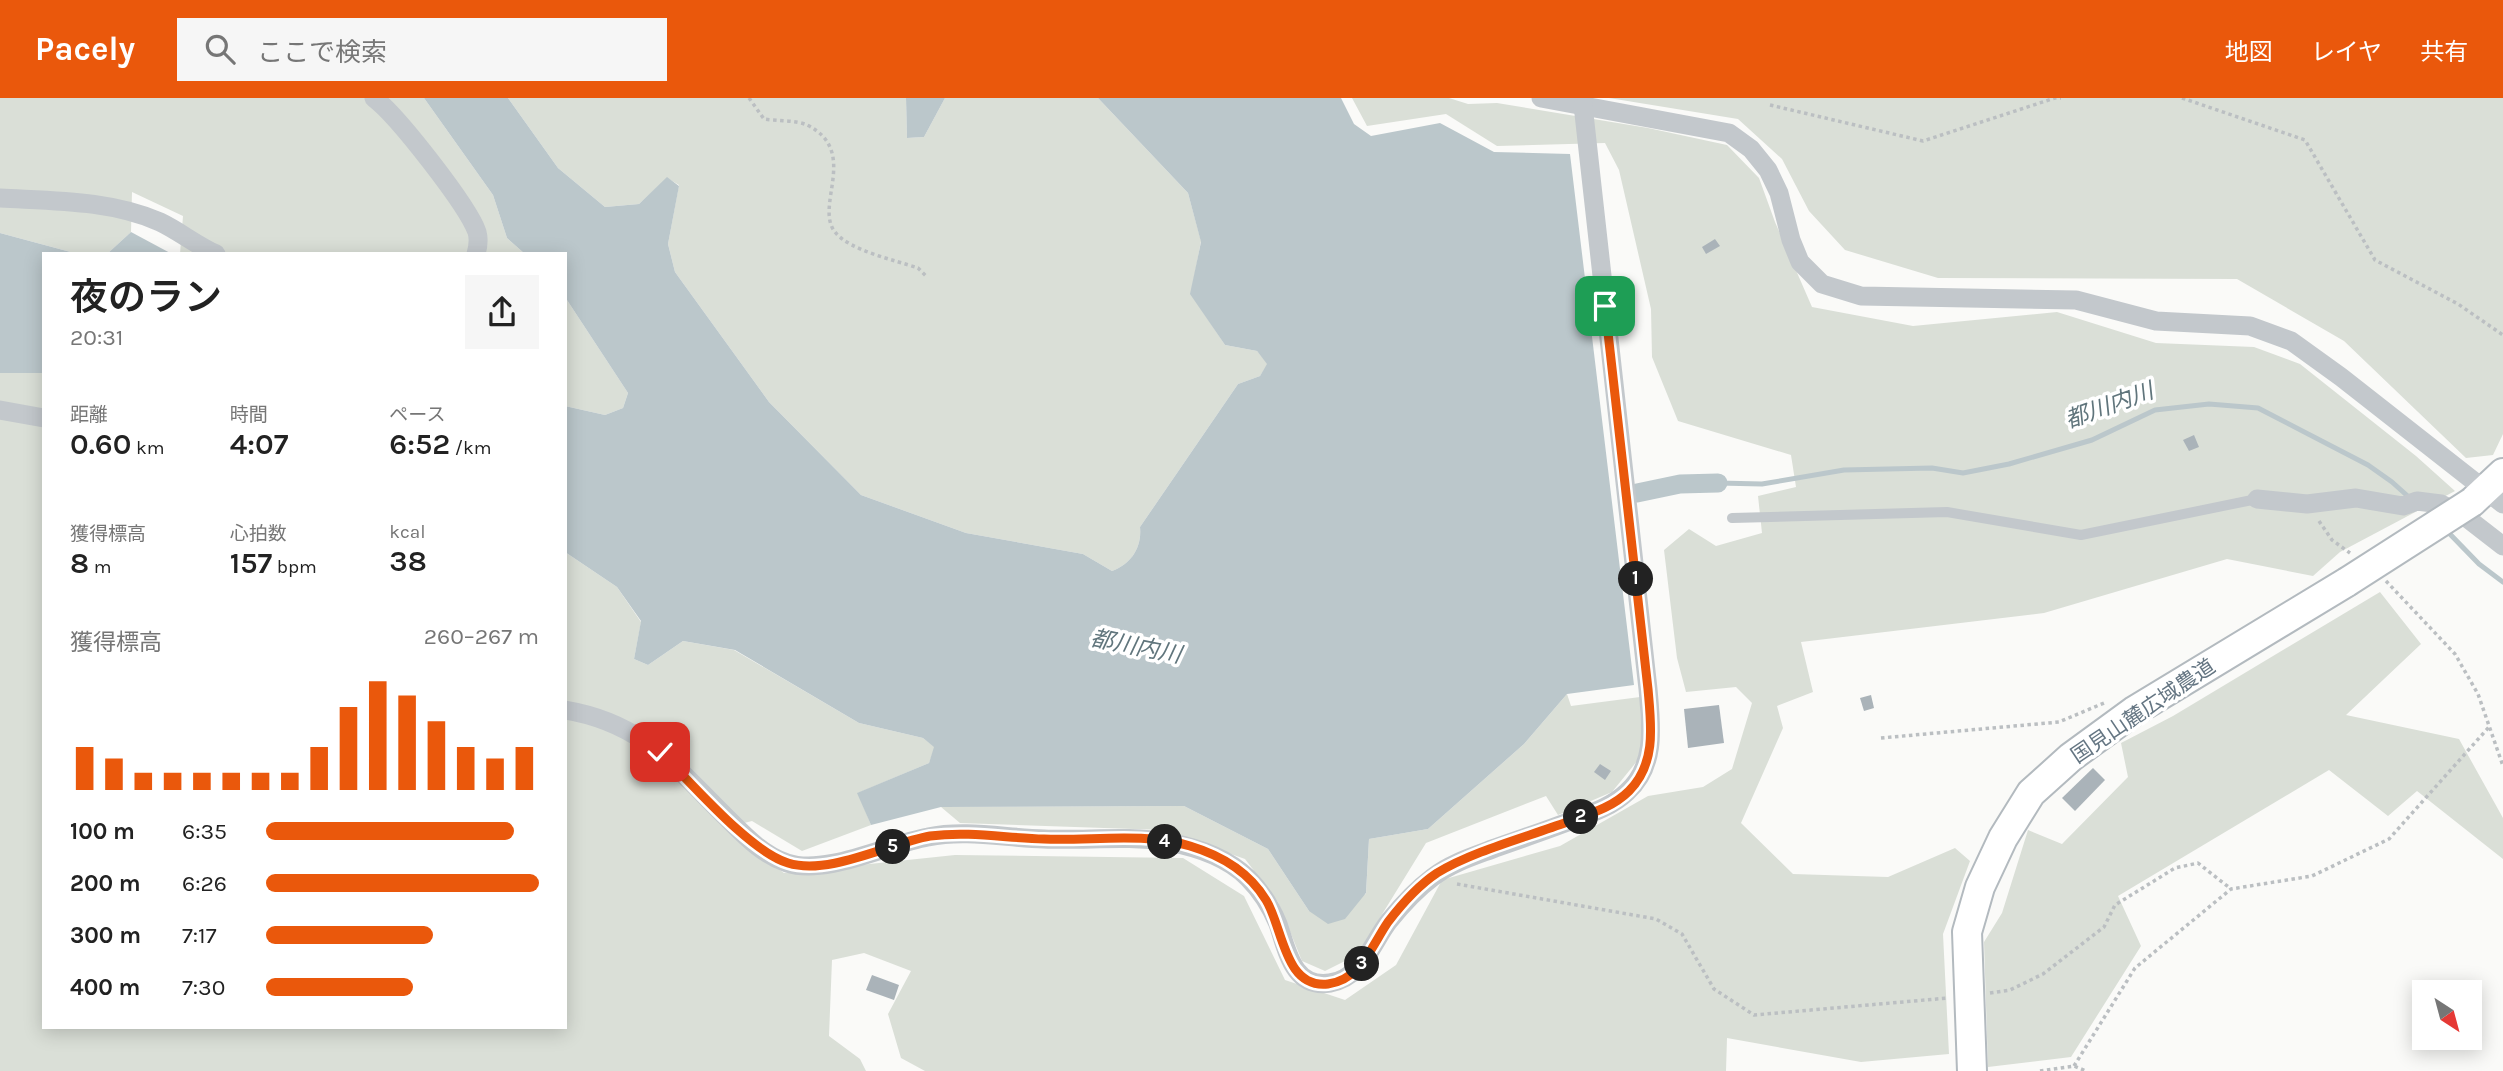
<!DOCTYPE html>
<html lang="ja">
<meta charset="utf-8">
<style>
:root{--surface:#fff;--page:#f6f6f6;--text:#222;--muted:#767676;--accent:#ea580c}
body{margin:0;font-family:Karla,"Noto Sans JP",sans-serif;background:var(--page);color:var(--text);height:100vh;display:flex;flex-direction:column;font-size:26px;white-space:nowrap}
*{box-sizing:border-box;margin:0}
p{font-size:23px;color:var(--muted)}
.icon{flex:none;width:38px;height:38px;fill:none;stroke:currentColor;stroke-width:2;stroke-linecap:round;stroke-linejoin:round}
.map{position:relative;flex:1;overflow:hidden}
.drawer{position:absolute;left:42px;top:154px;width:525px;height:777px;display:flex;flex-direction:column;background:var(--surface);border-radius:0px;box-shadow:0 4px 18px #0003}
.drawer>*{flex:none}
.needle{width:46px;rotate:144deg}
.controls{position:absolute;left:2412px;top:882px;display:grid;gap:14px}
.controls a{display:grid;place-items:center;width:70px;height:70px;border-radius:0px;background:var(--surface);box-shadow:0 4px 18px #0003;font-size:35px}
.pin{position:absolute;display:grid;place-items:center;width:60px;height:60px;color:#fff;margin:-30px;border-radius:14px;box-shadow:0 4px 10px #0006}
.km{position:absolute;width:35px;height:35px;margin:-18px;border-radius:50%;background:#222;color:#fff;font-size:19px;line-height:35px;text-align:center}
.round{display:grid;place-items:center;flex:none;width:74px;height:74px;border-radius:0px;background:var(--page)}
.overview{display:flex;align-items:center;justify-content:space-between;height:119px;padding:0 28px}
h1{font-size:38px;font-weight:600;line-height:52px}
.stats{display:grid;grid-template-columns:repeat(3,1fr);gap:10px;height:119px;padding:7px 28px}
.stats div{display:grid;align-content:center}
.stats b{font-size:30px;font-weight:600}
.stats small{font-size:19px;font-weight:400}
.stats p{font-size:19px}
.chart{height:196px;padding:14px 28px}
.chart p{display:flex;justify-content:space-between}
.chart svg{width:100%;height:126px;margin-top:7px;stroke:var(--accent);stroke-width:6}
ul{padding:0 28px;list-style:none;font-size:23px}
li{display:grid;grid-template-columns:112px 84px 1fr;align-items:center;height:52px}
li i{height:18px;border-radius:9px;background:var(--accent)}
header{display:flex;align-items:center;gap:42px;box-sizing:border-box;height:98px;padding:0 35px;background:var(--accent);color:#fff}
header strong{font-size:33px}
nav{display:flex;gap:38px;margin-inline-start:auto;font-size:24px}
.search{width:490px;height:63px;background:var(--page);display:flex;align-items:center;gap:18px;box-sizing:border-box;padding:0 24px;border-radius:0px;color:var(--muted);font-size:26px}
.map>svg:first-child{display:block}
.green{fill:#dadfd7}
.water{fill:#bbc7cb}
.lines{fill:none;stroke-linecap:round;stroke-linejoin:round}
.stream{stroke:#bbc7cb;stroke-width:5}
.canal{stroke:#bbc7cb;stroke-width:19}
.building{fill:#aab3b9}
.secondary-casing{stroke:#b3babf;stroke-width:32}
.path{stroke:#bbbfc2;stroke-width:3.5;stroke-dasharray:3.5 3.5;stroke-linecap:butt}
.lane{stroke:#c3c8cc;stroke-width:10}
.street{stroke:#c3c8cc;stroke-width:19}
.secondary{stroke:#fff;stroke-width:28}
.secondary-bridge-casing{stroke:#b3babf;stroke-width:32;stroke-linecap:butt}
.secondary-bridge{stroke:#fff;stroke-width:28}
.route-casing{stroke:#fff;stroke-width:14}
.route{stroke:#ea580c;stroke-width:9}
.labels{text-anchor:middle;stroke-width:7;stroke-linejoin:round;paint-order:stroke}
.street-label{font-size:21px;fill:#657683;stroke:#fff}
.water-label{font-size:23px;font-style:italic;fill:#60757c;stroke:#fff}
</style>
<header>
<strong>Pacely</strong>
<div class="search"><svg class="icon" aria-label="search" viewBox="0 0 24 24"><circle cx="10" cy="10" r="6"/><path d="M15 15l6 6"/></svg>ここで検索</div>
<nav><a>地図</a><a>レイヤ</a><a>共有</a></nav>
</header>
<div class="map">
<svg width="2503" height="973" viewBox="0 0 2503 973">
<rect width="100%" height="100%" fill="#fafaf8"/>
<g class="green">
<polygon points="0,0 424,0 493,97 507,140 525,156 180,156 183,118 132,94 131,134 107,156 78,156 0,135"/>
<path d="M508,0H906L907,40L924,39L945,0H1098L1188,95L1201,143L1191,196L1225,247L1257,253L1268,266L1260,278L1238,286L1140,429C1142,450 1131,466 1112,473L1083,456L966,435L861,397L769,304L675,174L668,146L679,87L667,80L639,106L605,109L558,70Z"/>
<polygon points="1352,0 1449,0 1468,6 1497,5 1648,30 1727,47 1759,80 1775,124 1812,209 1913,228 2057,214 2156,245 2254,249 2300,266 2416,358 2455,393 2340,454 2313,478 2227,461 2044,515 1801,544 1813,594 1777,608 1783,630 1741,725 1793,776 1888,779 1955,750 1970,763 1943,836 1949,956 1861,964 1727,940 1726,973 925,973 901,960 888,916 911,873 864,855 832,862 829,938 860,961 866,973 0,973 0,275 44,275 44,929 565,929 565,454 617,489 641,524 634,561 648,567 683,543 734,552 859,625 923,640 935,649 929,665 858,695 871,727 802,753 752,723 725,730 784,775 955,757 1183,760 1244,798 1285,882 1345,902 1396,867 1442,782 1560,748 1648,698 1703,689 1732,671 1752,605 1736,589 1686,594 1677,560 1664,452 1689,431 1716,448 1762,435 1758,398 1796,389 1791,357 1678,323 1652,259 1651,211 1619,72 1605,45 1497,48 1446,16 1367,28"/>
<polygon points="1609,0 2503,0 2503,336 2493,357 2466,360 2344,243 2237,181 1938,180 1845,152 1809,113 1782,61 1738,21"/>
<polygon points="565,199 628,295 623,310 605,317 565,308"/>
<polygon points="2380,494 2421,546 2346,617 2459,641 2503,720 2503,761 2417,693 2388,718 2329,672 2118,798 2141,848 2071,959 1988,969 1984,844 2002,815 2028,732 2062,746 2128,679 2121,645 2173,618"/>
<polygon points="1567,596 1571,608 1640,599 1642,657 1612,694 1558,717 1546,698 1426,745 1357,857 1325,873 1302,863 1278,804 1245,761 1163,732 960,725 941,709 1184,708 1268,751 1309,813 1366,796 1369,741 1428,731 1524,646"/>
</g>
<g class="water">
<path d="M424,0H508L558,70L605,109L639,106L667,79L679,88L668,146L675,174L769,304L861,397L966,435L1083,456L1112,473C1131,466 1142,450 1140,429L1238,286L1260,278L1267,266L1257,253L1225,247L1190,196L1201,144L1188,95L1098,0H1341L1354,26L1371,38L1440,25L1494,54L1570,56L1634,587L1567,596L1524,646L1428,731L1369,741L1366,795L1345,821L1328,826L1309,813L1268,751L1184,708L941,709L871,727L857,695L929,665L934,649L923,640L859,625L735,552L683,543L648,567L634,561L641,523L617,489L565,454V308L605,317L623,310L628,295L565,199V156H525L507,140L493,97Z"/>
<polygon points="906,0 945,0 924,39 907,40"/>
<polygon points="131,134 172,156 107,156"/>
<polygon points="0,135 78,156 44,156 44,275 0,275"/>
</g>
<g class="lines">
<g class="stream">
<polyline points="1718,385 1762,386 1844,372 1932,370 1963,375 2009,366 2092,342 2155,312 2209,306 2258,310 2368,367 2392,384 2411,401"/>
<polyline points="2445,431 2479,466 2503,484"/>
</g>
<polyline class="canal" points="1637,395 1680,386 1718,385"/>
</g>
<g class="building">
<polygon points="1715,141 1720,148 1706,156 1702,149"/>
<polygon points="2194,337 2199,349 2189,353 2183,342"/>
<polygon points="1871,597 1874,610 1864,613 1860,600"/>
<polygon points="1719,607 1724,645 1688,650 1684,611"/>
<polygon points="1600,666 1611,673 1605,682 1594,674"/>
<polygon points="2093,670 2105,682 2075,713 2062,700"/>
<polygon points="872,877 899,887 894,902 866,892"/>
</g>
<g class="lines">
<defs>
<g id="secondary">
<polyline points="2472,404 2503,375"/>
<polyline points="1972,973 1967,834 1980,789 2003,740 2031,695 2071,659 2134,613 2347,484"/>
</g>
</defs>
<use href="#secondary" class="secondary-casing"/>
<g class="path">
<path d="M749,0L764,21C777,23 796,22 807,27C860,53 814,108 835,134C850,153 895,162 918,170L927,179"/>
<polyline points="2182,0 2305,42 2375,162 2458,206 2503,237"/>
<polyline points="1770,7 1923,43 2055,0 2061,0"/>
<polyline points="2319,423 2332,442 2350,455"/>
<polyline points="2386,483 2455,556 2478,596 2503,668"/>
<polyline points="1881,640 2059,624 2104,605"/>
<polyline points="1457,786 1656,821 1682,836 1714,891 1754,917 1948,900"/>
<polyline points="1990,895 2010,892 2043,876 2104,829 2115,807 2175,770 2198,765 2231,791"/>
<polyline points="2074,968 2135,870 2231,791 2312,778 2389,741 2489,629"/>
<polyline points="2040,973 2074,968 2086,973"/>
</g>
<polyline class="lane" points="1732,420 1947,414 2081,437 2257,401"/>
<g class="street">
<path d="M374,0C397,17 468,108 477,134C479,141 478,149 476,156"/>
<polyline points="1541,0 1729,35 1751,51 1768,72 1779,95 1791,142 1800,164 1822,186 1861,198 2076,202 2156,223 2250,228 2291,243 2341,279 2503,406"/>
<path d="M0,100C52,103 111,102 160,124C179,133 196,147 216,156"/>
<polyline points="0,312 44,320"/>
<polyline points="2257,401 2307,406 2356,400 2403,408 2417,403 2441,406 2463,417 2503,448"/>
<path d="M565,612C643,625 674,668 727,720C745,738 763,757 787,765C826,778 888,746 928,739C966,731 1005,740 1044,741C1085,743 1127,737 1167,744C1196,749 1227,759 1248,780C1261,793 1271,809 1278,826C1287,852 1293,891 1330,885C1362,880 1372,845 1389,823C1402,807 1417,791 1433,779C1451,765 1474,758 1495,750C1521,741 1547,732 1573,722C1592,715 1611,709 1627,694C1657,667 1651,627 1648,591L1583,7"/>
</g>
<use href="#secondary" class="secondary"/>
<defs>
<polyline id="secondary-bridge" points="2347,484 2472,404"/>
</defs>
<use href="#secondary-bridge" class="secondary-bridge-casing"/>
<use href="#secondary-bridge" class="secondary-bridge"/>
</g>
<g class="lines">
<defs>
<path id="route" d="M660,654C691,684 749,753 788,765C829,778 890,745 930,738C969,733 1006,740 1044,741C1092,743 1143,734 1190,748C1220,757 1249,774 1266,802C1283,829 1284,891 1328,886C1361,882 1372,847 1388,824C1401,807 1419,787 1437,775C1473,753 1527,739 1567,724C1589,716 1612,710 1629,693C1657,665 1651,626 1648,591L1605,208"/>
</defs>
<use href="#route" class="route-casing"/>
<use href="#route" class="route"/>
</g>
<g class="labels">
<g class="street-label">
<text transform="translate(2143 613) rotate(-34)" y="7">国見山麓広域農道</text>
</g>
<g class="water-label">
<text transform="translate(2109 307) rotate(-20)" y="8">都川内川</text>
<text transform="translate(1136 548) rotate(11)" y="8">都川内川</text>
</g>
</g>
</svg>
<div class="controls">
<a><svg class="needle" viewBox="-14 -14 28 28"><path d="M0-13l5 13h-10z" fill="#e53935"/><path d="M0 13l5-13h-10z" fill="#767676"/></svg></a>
</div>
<div class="pin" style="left:1605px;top:208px;background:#1e9e55"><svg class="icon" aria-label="arrive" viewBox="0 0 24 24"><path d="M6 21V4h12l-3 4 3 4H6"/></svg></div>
<div class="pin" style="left:660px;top:654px;background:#d93025"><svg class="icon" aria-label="check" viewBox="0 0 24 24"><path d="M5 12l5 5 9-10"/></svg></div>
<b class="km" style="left:1636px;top:481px">1</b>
<b class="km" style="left:1581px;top:719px">2</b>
<b class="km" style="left:1362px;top:866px">3</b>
<b class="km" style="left:1165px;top:744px">4</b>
<b class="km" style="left:893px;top:749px">5</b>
<section class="drawer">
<div class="overview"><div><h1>夜のラン</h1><p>20:31</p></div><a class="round"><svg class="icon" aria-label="share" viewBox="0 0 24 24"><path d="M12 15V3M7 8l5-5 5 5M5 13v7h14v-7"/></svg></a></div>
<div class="stats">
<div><p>距離</p><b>0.60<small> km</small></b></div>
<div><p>時間</p><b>4:07</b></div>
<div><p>ペース</p><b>6:52<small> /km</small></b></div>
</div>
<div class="stats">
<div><p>獲得標高</p><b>8<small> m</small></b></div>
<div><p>心拍数</p><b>157<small> bpm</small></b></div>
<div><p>kcal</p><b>38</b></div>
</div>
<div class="chart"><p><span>獲得標高</span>260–267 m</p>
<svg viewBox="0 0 160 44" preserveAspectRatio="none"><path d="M5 44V29M15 44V33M25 44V38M35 44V38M45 44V38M55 44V38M65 44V38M75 44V38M85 44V29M95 44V15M105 44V6M115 44V11M125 44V20M135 44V29M145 44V33M155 44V29"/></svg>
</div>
<ul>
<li><b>100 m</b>6:35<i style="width:91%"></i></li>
<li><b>200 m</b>6:26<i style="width:100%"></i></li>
<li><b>300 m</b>7:17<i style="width:61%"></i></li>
<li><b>400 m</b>7:30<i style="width:54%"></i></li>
</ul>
</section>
</div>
